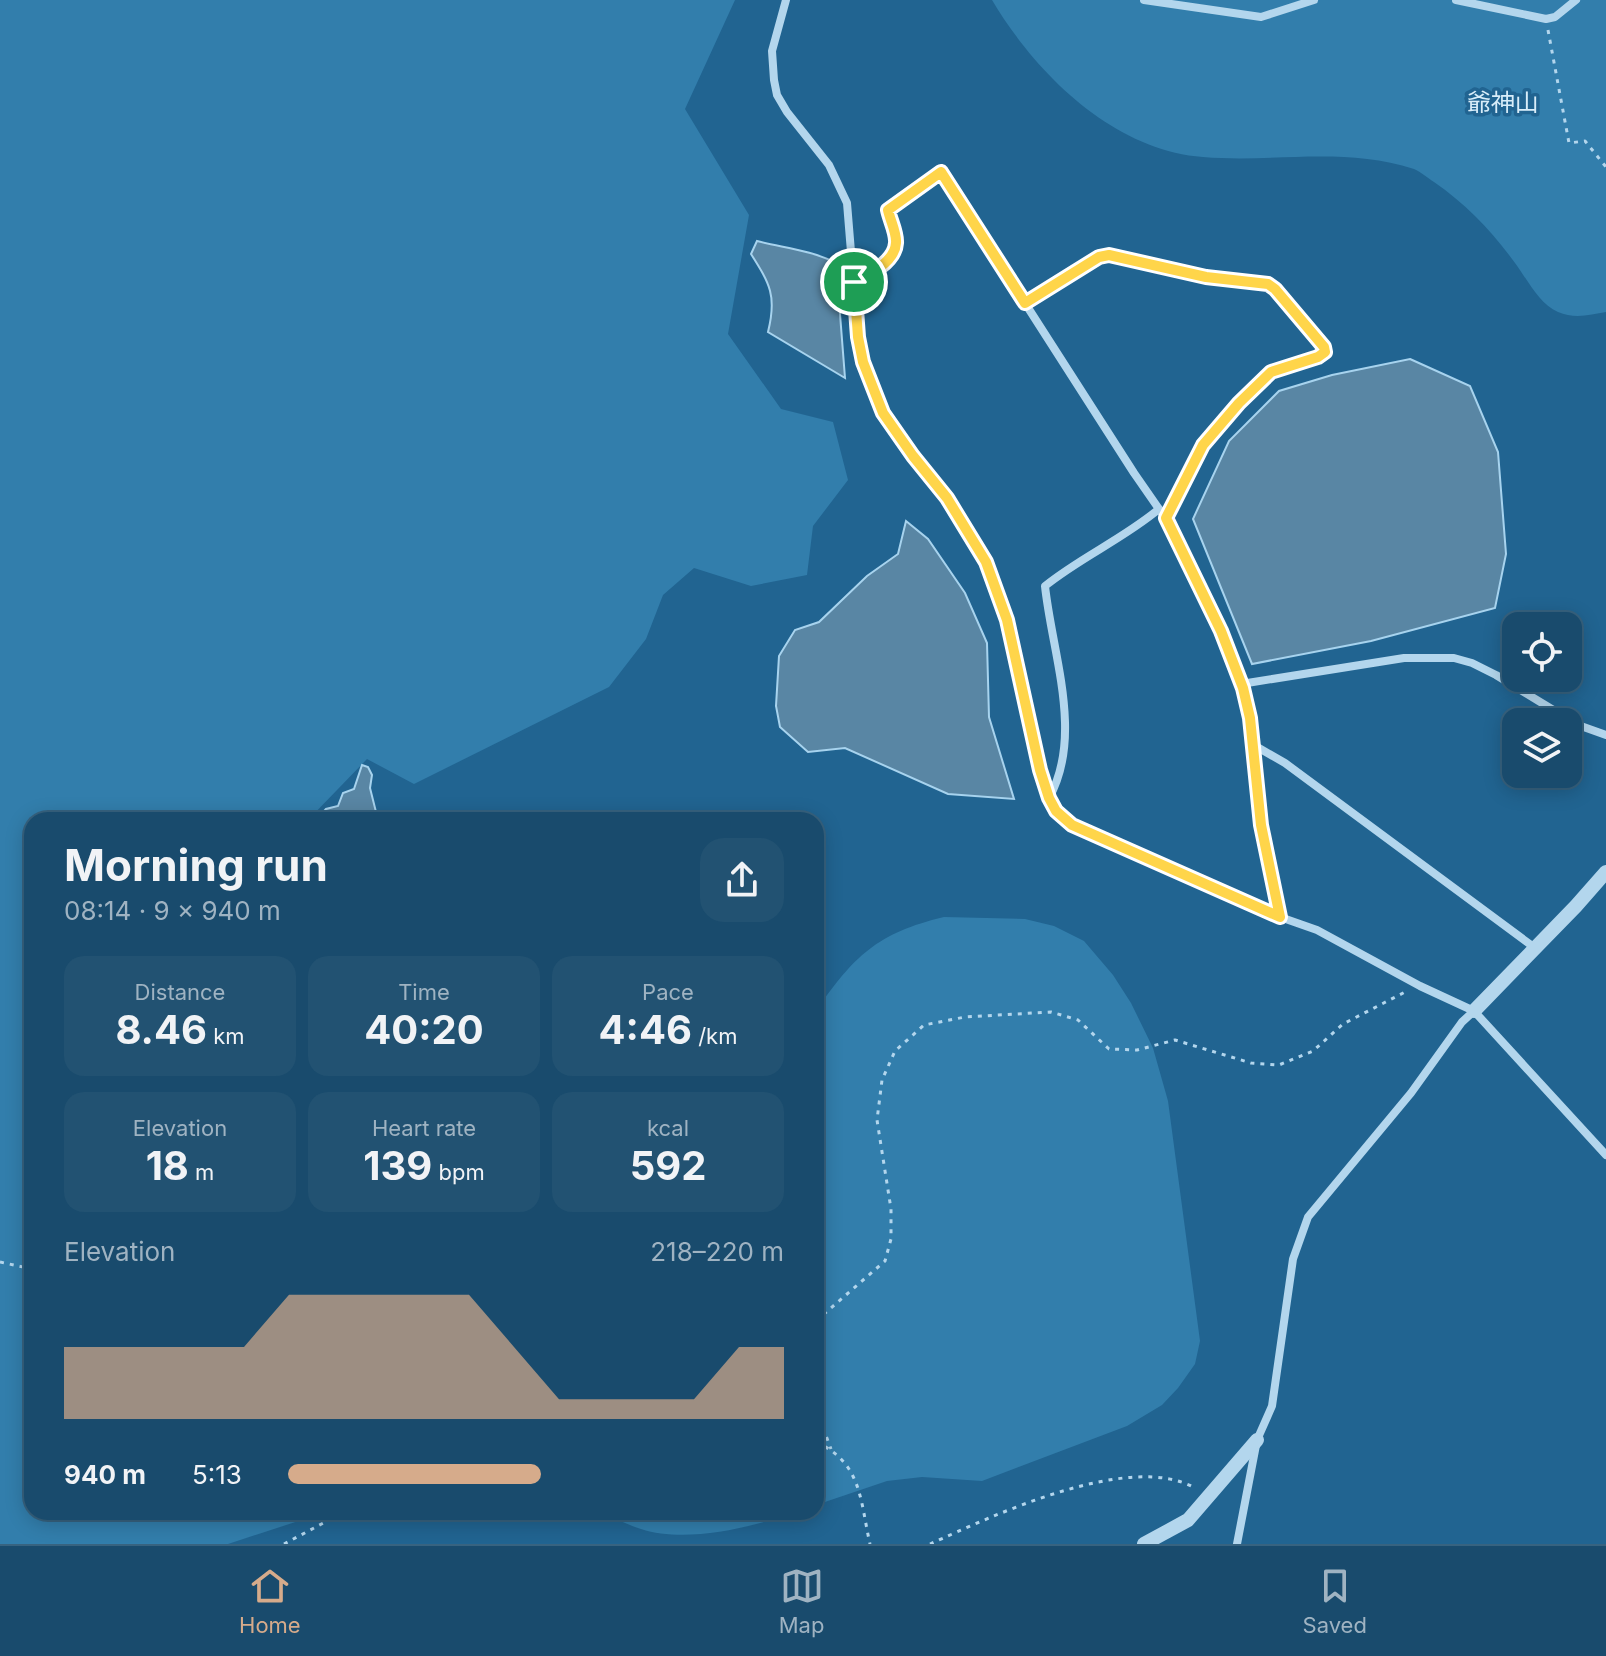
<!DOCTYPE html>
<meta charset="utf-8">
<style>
:root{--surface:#194b6d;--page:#225272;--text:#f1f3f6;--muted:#9fb3c2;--line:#376380;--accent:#d6ab8b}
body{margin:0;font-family:Inter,"Noto Sans JP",sans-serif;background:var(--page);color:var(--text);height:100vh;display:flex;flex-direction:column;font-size:30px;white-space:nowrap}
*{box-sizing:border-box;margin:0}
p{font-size:26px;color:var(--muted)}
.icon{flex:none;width:44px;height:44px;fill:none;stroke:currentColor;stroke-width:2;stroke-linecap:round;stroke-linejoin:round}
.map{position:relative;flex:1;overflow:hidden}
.panel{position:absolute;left:24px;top:812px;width:800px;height:708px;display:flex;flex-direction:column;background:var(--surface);border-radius:24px;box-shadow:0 4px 20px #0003,0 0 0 2px var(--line)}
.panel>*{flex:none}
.controls{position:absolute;left:1502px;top:612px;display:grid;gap:16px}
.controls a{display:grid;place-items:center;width:80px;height:80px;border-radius:16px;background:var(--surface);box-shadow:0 4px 20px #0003,0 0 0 2px var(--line);font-size:40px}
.pin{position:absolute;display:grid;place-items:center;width:68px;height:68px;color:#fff;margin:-34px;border:4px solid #fff;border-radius:50%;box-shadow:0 2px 8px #0007}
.round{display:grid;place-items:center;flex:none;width:84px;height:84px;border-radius:24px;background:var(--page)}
.head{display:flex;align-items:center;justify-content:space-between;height:136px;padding:0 40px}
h1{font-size:44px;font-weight:700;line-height:60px}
.stats{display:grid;grid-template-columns:repeat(3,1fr);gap:12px;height:136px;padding:8px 40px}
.stats div{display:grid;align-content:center;border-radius:20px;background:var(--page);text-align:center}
.stats b{font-size:40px;font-weight:700}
.stats small{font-size:22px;font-weight:400}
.stats p{font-size:22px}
.chart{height:224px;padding:16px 40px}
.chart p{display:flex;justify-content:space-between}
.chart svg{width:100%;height:144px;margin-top:8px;fill:var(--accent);opacity:.7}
ul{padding:0 40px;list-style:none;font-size:26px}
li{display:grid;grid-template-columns:128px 96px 1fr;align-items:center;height:60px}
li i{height:20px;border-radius:10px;background:var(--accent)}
.tab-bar{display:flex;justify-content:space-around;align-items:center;height:112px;border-top:2px solid var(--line);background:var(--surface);font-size:22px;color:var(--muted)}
.tab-bar a{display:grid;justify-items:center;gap:4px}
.tab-bar .current{color:var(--accent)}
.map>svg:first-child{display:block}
.green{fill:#327eac}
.water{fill:#5986a4;stroke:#a7d3ee;stroke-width:2}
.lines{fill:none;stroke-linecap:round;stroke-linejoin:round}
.path{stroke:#b3d6ed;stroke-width:3;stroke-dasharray:4 6;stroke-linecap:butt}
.minor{stroke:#b3d6ed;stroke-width:8}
.tertiary{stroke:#b3d6ed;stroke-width:14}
.route-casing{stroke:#fff;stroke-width:16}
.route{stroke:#ffd54a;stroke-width:10}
.labels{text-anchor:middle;stroke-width:7;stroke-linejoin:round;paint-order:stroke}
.park-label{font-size:24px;fill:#d8edf9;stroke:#216491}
</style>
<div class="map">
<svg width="1606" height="1544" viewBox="0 0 1606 1544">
<rect width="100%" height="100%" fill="#216491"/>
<g class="green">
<polygon points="0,0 735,0 685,109 749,215 728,334 781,409 833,422 848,480 813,526 807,575 751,586 694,568 663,595 646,639 609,687 414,784 367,759 308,820 32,820 32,1512 326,1512 228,1544 0,1544"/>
<path d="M992,0H1606V312C1590,315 1574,319 1558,312C1539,304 1527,279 1515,263C1491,230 1467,205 1434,182C1428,178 1421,172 1414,169C1342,146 1275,163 1203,157C1113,150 1036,74 992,0Z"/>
<path d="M944,917L1025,919L1054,926L1084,941L1113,975L1131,1003L1153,1048L1168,1101L1200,1341L1195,1364L1178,1388L1162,1405L1127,1426L982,1481L922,1477L887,1481L816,1505V1011C854,956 877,933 944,917Z"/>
<path d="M601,1512H796C752,1527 687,1544 641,1529C628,1525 614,1518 601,1512Z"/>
</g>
<g class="water">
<path d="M757,241C784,248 811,250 836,263L845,378L768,332C777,296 770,284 751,254Z"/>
<polygon points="1410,359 1470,386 1498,452 1506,554 1495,608 1371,641 1252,664 1193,519 1229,441 1279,391 1332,375"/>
<polygon points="906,521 928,539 965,593 987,643 989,717 1014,799 948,794 845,748 808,752 780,727 776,706 779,656 795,630 819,622 867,576 898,554"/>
<polygon points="362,765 368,767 372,775 370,788 378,820 316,820 326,809 338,806 343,793 354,789"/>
</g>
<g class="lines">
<g class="path">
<polyline points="1548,30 1569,143 1585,141 1606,167"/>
<polyline points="0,1262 32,1269"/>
<polyline points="816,1321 885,1261 891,1239 891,1209 877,1120 882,1080 895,1051 924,1025 965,1017 1051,1012 1078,1020 1109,1049 1137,1050 1175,1040 1251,1063 1279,1065 1313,1051 1343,1024 1407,991"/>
<polyline points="816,1409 831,1449"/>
<path d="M816,1442C862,1463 860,1500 870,1544"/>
<polyline points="284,1544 344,1512"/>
<path d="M930,1544C995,1515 1129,1451 1195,1488"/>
</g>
<g class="minor">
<polyline points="786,0 772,51 774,80 777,95 787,112 829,165 847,203 858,337 863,362 883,413 913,456 947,498 986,562 1007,620 1040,770 1049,798 1056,811 1072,825 1280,917 1317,930 1420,986 1474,1011 1606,1155"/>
<polyline points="1144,0 1261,17 1314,0"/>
<polyline points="1456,0 1546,19 1555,17 1576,0"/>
<path d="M854,282C869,275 895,262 896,243C896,233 890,220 888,210L941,172L1134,473L1168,522L1221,631L1243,688L1250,718L1261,825L1280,917"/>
<polyline points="1025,303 1099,257 1109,255 1206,277 1257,281 1268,284 1324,347 1325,352 1318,357 1271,372 1239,403 1203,445 1166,518"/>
<polyline points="1241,684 1404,658 1454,658 1472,663 1496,675 1578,725 1606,735"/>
<polyline points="1252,744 1285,763 1535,948"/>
<path d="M1049,798C1084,735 1052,653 1045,586C1081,557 1123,539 1159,509"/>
<polyline points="1237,1544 1257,1440 1272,1406 1293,1259 1308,1217 1411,1093 1462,1022 1474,1011"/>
</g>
<g class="tertiary">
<polyline points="1474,1011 1576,906 1606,872"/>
<polyline points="1144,1544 1188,1520 1257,1440"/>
</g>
</g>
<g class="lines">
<defs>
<path id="route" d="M941,172L1025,303L1099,257L1109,255L1206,277L1268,284L1275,289L1324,347L1325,352L1318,357L1271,372L1239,403L1203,445L1166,518L1221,631L1243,688L1250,718L1261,825L1280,917L1072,825L1056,811L1049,798L1040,770L1007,620L986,562L947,498L913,456L883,413L863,362L858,337L854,282C869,275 895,262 896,243C897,233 890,220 888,210Z"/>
</defs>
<use href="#route" class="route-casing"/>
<use href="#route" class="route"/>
</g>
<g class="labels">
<g class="park-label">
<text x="1503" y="111">爺神山</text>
</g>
</g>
</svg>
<div class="controls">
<a><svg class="icon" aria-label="locate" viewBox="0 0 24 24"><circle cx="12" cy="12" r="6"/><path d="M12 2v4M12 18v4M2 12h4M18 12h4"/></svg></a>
<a><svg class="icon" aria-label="layers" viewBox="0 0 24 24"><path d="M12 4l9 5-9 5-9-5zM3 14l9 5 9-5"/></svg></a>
</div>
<div class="pin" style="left:854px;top:282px;background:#1e9e55"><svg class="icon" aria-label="arrive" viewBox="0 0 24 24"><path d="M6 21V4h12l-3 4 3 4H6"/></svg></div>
<section class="panel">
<div class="head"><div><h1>Morning run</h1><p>08:14 · 9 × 940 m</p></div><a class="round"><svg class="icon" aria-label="share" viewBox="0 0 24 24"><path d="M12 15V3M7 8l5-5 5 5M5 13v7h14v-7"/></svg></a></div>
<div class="stats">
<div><p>Distance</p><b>8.46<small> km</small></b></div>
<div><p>Time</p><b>40:20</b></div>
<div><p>Pace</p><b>4:46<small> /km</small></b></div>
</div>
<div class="stats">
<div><p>Elevation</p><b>18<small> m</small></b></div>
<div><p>Heart rate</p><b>139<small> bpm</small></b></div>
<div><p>kcal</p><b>592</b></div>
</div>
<div class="chart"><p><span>Elevation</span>218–220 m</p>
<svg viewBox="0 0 160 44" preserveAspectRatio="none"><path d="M0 44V22L10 22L20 22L30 22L40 22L50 6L60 6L70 6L80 6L90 6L100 22L110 38L120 38L130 38L140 38L150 22L160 22V44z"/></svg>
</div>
<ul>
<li><b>940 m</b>5:13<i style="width:51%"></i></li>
</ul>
</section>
</div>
<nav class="tab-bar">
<a class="current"><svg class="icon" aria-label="home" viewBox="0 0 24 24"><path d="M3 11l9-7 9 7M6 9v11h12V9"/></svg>Home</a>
<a><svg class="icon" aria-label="map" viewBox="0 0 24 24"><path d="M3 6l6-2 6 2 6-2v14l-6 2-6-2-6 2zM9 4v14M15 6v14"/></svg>Map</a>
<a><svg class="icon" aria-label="saved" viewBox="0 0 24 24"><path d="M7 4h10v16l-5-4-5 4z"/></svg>Saved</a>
</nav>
